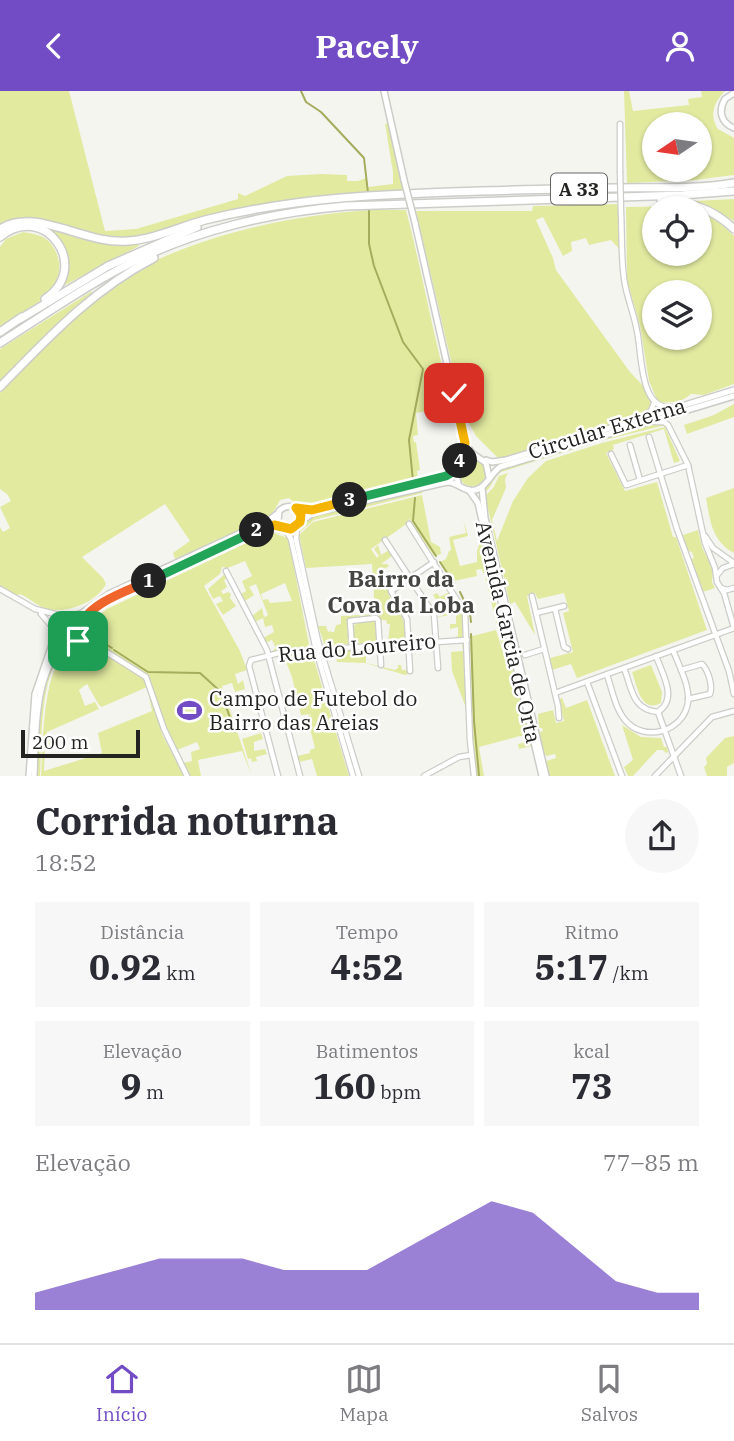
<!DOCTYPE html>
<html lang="pt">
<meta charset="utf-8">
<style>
:root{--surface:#fff;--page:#f7f7f7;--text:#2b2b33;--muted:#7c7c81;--line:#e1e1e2;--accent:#724cc5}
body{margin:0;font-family:"IBM Plex Serif",serif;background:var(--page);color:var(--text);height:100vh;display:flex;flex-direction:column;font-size:26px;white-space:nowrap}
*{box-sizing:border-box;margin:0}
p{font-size:23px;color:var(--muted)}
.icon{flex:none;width:38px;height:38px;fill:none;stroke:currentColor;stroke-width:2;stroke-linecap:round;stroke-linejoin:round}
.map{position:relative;height:685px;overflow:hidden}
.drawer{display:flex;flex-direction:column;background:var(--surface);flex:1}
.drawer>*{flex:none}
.needle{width:46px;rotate:257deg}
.controls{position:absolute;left:642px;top:21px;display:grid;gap:14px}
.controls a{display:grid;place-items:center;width:70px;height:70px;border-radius:50%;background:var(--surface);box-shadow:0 2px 5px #0004;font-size:35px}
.scale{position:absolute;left:21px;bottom:18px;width:119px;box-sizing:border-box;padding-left:7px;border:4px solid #232422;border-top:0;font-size:19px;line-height:24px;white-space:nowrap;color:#232422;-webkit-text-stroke:5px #fff;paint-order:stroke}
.pin{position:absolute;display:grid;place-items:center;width:60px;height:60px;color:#fff;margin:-30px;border-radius:14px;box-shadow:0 4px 10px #0006}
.km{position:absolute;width:35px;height:35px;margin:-18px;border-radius:50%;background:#222;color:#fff;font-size:19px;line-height:35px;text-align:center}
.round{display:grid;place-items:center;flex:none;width:74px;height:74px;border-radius:37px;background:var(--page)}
.overview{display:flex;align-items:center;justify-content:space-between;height:119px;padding:0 35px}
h1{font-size:38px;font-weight:700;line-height:52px}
.metrics{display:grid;grid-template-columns:repeat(3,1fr);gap:10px;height:119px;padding:7px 35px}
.metrics div{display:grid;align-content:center;border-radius:0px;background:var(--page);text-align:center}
.metrics b{font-size:35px;font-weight:700}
.metrics small{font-size:19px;font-weight:400}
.metrics p{font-size:19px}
.chart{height:196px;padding:14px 35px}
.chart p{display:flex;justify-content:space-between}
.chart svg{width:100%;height:126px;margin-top:7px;fill:var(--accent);opacity:.7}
header{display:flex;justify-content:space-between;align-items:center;height:91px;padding:0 35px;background:var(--accent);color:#fff;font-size:32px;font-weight:700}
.tab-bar{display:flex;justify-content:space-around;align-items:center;height:98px;border-top:2px solid var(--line);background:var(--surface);font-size:19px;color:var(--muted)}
.tab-bar a{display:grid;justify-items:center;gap:4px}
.tab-bar .current{color:var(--accent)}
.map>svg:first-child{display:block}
.green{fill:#e2eaa0;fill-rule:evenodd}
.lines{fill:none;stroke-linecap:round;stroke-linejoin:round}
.stream{stroke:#a5ac5c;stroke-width:2}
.minor-casing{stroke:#cccdc8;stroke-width:7}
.major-casing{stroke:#cccdc8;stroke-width:8}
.highway-casing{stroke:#cccdc8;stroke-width:10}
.minor{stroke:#fff;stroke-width:4.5}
.major{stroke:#fff;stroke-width:5}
.highway{stroke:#fff;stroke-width:7}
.minor-bridge-casing{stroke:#cccdc8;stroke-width:7;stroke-linecap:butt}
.major-bridge-casing{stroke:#cccdc8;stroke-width:8;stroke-linecap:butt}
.minor-bridge{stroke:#fff;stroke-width:4.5}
.major-bridge{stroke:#fff;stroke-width:5}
.split-1-casing{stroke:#fff;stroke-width:14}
.split-2-casing{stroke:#fff;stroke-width:14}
.split-3-casing{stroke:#fff;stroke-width:14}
.split-4-casing{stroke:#fff;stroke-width:14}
.split-5-casing{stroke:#fff;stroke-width:14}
.split-1{stroke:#f0652b;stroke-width:9}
.split-2{stroke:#22a559;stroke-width:9}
.split-3{stroke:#f5b400;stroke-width:9}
.split-4{stroke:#22a559;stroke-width:9}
.split-5{stroke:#f5b400;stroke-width:9}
.labels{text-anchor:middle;stroke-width:5;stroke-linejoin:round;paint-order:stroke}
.shield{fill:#fff;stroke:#656664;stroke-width:2}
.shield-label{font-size:19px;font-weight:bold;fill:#232422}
.street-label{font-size:21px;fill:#232422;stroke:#fff}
.poi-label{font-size:21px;fill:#232422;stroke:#fff;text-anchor:start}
.neighbourhood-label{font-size:23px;font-weight:bold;fill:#454642;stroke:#fff}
</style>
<header><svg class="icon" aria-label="back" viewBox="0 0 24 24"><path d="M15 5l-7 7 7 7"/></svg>Pacely<svg class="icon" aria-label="person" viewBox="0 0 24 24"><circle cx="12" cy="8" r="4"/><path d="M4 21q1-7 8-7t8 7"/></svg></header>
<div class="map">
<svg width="734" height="685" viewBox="0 0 734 685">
<rect width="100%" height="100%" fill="#f5f5f0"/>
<g class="green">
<path d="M0,0H69L105,140L136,138L238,108V102L245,105L287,85L321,83L347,84V90H358L366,87V78L368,96L393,93V81L385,33L388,32L405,101C345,104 285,107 225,121C193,128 161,145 128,148C95,151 61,134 29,127L22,128L0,138Z"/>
<path d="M624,0H629L633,20L689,14L688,8L702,6L701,0H682H725C714,11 709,24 718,38L734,47V84L696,89L627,92ZM654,33H700V79H654Z"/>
<polygon points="734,108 734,130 707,115 692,110"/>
<polygon points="620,113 620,159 611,149 589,154 586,147 571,151 572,160 563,165 543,126 536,129 553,167 556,179 630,281 647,299 652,308 651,320 602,337 499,368 476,345 463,321 416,120 532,120 533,115"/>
<path d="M682,115L691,117H654V163H700V120L719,131L734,145V293L704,304L691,303C681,312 670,312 658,311L649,290L640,234L627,190L626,116ZM654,201H700V247H654Z"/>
<path d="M370,119H406C423,184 434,251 453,315L416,322L418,344L413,345L414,351H416L420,379L417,380L418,387L307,416L297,414L289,407L280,409L274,420L266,427L175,468L173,462L190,450L165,413L82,466L103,487L106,493C96,512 65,524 45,517C35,514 29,506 19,503L16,507L0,498V436L3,441L10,437L0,416L11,410L7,403L0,398V302C38,262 75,221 120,188C134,178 152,171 168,164C232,137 300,124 370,119Z"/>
<path d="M49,137C78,148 106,157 138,153L139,155L63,195C71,170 69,156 47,138Z"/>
<path d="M23,141C37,143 48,145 55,159C74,197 27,219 0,236V156L6,148Z"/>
<polygon points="92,200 91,204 64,227 0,294 0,258"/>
<polygon points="734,313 734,326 687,343 684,334 714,324"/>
<path d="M660,332L666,334L600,350L501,381C493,387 492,397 483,403L497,379L608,346Z"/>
<polygon points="665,336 680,370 674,372 664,338 613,354 614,358 606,362 625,400 657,391 673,446 676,446 707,539 577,587 571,573 552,579 550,567 573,561 563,522 569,520 564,502 538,508 535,502 527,505 535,544 515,511 510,513 485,405 493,397 499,385 508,382 505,388 506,397 492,429 497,450 513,410 528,387 546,370 602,352"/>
<circle cx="472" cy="381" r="14"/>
<path d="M734,397V462C712,450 710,430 706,407Z"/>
<polygon points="424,399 422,402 314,429 299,442 302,433 312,426"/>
<path d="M422,404L431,451L440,456L441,463L434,465L409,428L405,434L371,458L377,467L379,465L374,458L378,454L381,464L389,459L392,465L381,473H387L389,475L384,478L391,496L388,501C394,522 407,519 405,550L388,551L390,533H387L386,529H381L376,524L349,528V553L325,555L318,535H326L328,541L331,540L330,534L331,541H334L336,534L341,533V525L375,523L372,473L306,477L299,444L313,431Z"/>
<polygon points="463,428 468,445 453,449 460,475 477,471 477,460 482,445 489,481 483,482 482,478 476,479 477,485 454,490 453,493 440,471 446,468 449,460 451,459 449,446 466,442"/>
<polygon points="272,437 286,444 268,441 120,509 89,529 86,544 83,537 88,527 124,503 257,441"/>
<polygon points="698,439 702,456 713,479 712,491 715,497 703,501 691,468 694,467 692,461 688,460 683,444"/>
<path d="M273,442L288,447L309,553L306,557L270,562L276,557L272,549L265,552L263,547L274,541L272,534L265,536L263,527L255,531L252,525L262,517L264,526L268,524L256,493L249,496L254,504L245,510L241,503L246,500L242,490L252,485L245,470L228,477L222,476L220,483L204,495L240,560L247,579L235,583L238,593L243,589L245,598L235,601L232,592L222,595L252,685L242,660L198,669L201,685H190L183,672L192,670L191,661L200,658L197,651L177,659L163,632L146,585L89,548V535L92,530L107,518L248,451ZM285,492L292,510L270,512L268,508L263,509L261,503Z"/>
<polygon points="225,483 228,487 224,489 227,496 221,500 223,503 228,501 231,503 230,507 236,515 223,524 216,513 223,510 220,505 213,508 208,498"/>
<polygon points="489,484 513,577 512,588 520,605 531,655 519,658 518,653 526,651 525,646 520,645 479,656 484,685 477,685 473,651 470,543 473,545 496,539 505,568 485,485"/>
<polygon points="449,501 462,522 463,546 453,547 458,545 458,536 450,538 450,533 456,533 456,523 438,526 446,519 443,514 434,519 431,514 437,510 433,504 437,502 440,506"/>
<polygon points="375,529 377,552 355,553 353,534 357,533 357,531"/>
<path d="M81,552C74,555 67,557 62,563C39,589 42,651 40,685H37C39,653 35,554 81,552Z"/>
<path d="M85,552L144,587L163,645L184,685H41C43,656 42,581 66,562C72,558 79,557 85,552ZM87,593L99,614L102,616L147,596L152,620L98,642L102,662L44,680L45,656L54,654L55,645L46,647L47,641L99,618L95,611L85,615L79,599Z"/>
<polygon points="462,552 465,555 466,617 452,580 451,561 463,560"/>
<polygon points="366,557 366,572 395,579 398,577 398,574 401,574 402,579 406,579 407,573 408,583 405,584 365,572 337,571 336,564 338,564 338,559 354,559 355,563 365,562 364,558 355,558"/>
<polygon points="310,561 312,562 349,685 317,685 312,668 299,671 297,665 310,662 310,659 315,657 307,626 311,623 301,624 292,586 283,563"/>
<path d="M651,574L662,601L661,612C641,623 637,595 632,581Z"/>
<polygon points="562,607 566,617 587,609 615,685 549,685 546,670 556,667 555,663 547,665 544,663 539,641 543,640 542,637 539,637 538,623 553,619 556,632 564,630 559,608"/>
<polygon points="622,634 641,646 661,647 664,656 667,656 668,661 666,662 663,659 657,659 633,685 628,685 624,676 633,669"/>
<polygon points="261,642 263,648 254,651 254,660 265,658 267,663 256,666 257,670 252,671 251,667 248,668 242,648"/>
<polygon points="734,645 734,672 727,676 727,685 707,685 704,676 707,673 706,667 725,647"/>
</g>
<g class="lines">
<g class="stream">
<polyline points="301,0 306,11 321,21 364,67 368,102"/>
<polyline points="369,118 369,153 374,175 403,251 423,278 409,349 413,390"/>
<polyline points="415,407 413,430 436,465"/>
<polyline points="440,471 455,494"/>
<polyline points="460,501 470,522 471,531"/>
<polyline points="471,543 474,630 479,685"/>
<polyline points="91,544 112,557"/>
<polyline points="114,559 148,581 200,582 221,601 235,641"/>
</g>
<defs>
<g id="minor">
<polyline points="620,80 620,33"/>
<path d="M621,122C622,143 621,166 624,187C626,205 634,222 637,240C642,261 639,319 671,316"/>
<polyline points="642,325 651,320 654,312"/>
<polyline points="655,331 664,331 668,334 688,374 705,452 715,477 717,491 724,502 734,537"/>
<polyline points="649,346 677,438 729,580 734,603"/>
<polyline points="630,354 640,389"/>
<polyline points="611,363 626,394 688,374"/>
<polyline points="409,433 465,522 470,649 474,685"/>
<polyline points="297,436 296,448 318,550 359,685"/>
<polyline points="285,438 291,448 316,559 353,685"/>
<polyline points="705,445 713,457 734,472"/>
<polyline points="385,449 434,524 438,577"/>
<polyline points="226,480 267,559 300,685"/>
<polyline points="717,484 723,477 734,473"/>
<polyline points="721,497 727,499 734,497"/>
<polyline points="0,498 35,518 67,526"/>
<polyline points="532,505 558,615 559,627"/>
<polyline points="555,518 564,556 568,558"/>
<polyline points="536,522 564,515"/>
<polyline points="41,523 56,540"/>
<polyline points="81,537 83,543 92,552 146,586 164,638 187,685"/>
<polyline points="75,549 91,552"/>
<polyline points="352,556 350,530 376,527 378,529 381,574"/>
<polyline points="525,564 544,558"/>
<path d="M624,577C632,598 632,619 658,621C678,608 663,584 656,565"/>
<path d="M681,579L702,573C708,579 713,594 710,603L688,608"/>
<polyline points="410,580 407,528 391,500 434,471"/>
<path d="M607,584C612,598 615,617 625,629C644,652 684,641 688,611C690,595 679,575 673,559"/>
<polyline points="587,591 622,685"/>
<polyline points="555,602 734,537"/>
<polyline points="658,621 681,685"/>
<polyline points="278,685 249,575 251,569 283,561 467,549"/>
<polyline points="424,685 459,666 471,664"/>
<polyline points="655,685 712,626 734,620"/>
</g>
<g id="major">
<polyline points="384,0 404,89"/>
<path d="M734,2L725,8C718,20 721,32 734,37"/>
<polyline points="415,132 465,352 472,362 486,372 489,386"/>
<polyline points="486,369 492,371 506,369 734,299"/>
<path d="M456,376L446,385L312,419C300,420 289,410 279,420L278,430L282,437L291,438L313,422L447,391C456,391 460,397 468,399C484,403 489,384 500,376L734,305"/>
<polyline points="458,392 455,379 463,363 465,353"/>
<polyline points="482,397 485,427 546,685"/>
<polyline points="469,399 478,412 542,685"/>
<polyline points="70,526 82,522 109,503 269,429 277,423"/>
<circle cx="68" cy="539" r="12"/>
<path d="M80,536C88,510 223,455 253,441L270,435L280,436"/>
<polyline points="29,685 35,603 56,542"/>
<path d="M34,685C36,649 32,567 73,551"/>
</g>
<g id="highway">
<path d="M661,109C690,111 712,117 734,138"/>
<path d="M0,138C35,115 84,154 128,150C155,148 179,136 205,129C249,118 295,111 341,107C431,100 522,99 612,97C652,96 695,99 734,92"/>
<path d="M0,146C44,109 93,176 45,208"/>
<polyline points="20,228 108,175 197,136"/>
<polyline points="0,241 22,226"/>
<path d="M0,252C42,225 84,196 129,173C194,139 274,121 346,115L682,104L734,100"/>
<path d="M0,296C48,247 92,199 154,167"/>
</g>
</defs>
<use href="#minor" class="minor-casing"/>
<use href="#major" class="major-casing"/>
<use href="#highway" class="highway-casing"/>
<use href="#minor" class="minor"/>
<use href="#major" class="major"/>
<use href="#highway" class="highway"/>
<defs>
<polyline id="minor-bridge" points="620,80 621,122"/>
<polyline id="major-bridge" points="404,89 415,132"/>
</defs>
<use href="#minor-bridge" class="minor-bridge-casing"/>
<use href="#major-bridge" class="major-bridge-casing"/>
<use href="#minor-bridge" class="minor-bridge"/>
<use href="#major-bridge" class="major-bridge"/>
</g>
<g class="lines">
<defs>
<path id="split-1" d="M78,550L92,552L83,543L80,536C88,512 127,500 149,490"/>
<polyline id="split-2" points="149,490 257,439"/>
<polyline id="split-3" points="257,439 274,434 291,438 300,431 301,424 296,417 312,419 350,409"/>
<polyline id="split-4" points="350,409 446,385 451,382 460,370"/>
<polyline id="split-5" points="454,302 465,352 460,370"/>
</defs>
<use href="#split-1" class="split-1-casing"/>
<use href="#split-2" class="split-2-casing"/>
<use href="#split-3" class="split-3-casing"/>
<use href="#split-4" class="split-4-casing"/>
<use href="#split-5" class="split-5-casing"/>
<use href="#split-1" class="split-1"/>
<use href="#split-2" class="split-2"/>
<use href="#split-3" class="split-3"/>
<use href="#split-4" class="split-4"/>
<use href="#split-5" class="split-5"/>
</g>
<defs>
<symbol id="stadium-bare" viewBox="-9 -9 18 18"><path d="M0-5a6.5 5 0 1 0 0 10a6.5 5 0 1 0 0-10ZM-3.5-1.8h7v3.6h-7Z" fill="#724cc5" stroke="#fff" stroke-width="2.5" paint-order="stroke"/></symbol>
</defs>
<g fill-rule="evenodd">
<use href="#stadium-bare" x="172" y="602" width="35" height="35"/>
</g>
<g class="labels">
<rect class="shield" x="551" y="82.5" width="56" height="31" rx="5"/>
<g class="shield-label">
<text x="579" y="105">A 33</text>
</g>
<g class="street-label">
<text transform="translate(607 338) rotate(-17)" y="7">Circular Externa</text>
<text transform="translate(508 541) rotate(77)" y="7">Avenida Garcia de Orta</text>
<text transform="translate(357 557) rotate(-5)" y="7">Rua do Loureiro</text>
</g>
<g class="poi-label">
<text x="209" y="615">Campo de Futebol do<tspan x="209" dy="24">Bairro das Areias</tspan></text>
</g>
<g class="neighbourhood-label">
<text x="401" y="496">Bairro da<tspan x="401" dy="26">Cova da Loba</tspan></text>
</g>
</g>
</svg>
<div class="controls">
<a><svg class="needle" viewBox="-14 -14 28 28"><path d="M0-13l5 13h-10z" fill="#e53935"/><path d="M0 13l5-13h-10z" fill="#7c7c81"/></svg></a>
<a><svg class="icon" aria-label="locate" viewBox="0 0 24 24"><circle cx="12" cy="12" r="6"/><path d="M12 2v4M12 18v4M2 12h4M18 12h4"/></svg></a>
<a><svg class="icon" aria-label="layers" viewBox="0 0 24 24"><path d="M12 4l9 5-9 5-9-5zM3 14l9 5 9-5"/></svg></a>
</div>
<div class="scale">200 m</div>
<div class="pin" style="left:78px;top:550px;background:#1e9e55"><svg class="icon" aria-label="arrive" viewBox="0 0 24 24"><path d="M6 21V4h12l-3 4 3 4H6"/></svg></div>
<div class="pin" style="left:454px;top:302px;background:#d93025"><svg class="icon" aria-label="check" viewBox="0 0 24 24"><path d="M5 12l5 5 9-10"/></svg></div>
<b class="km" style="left:149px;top:490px">1</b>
<b class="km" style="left:257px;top:439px">2</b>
<b class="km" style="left:350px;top:409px">3</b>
<b class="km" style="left:460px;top:370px">4</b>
</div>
<section class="drawer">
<div class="overview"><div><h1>Corrida noturna</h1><p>18:52</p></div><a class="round"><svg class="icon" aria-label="share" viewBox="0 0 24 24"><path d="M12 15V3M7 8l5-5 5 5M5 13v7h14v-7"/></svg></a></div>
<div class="metrics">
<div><p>Distância</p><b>0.92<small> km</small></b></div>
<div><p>Tempo</p><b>4:52</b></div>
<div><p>Ritmo</p><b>5:17<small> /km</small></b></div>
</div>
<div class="metrics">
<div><p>Elevação</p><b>9<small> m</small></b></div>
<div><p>Batimentos</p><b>160<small> bpm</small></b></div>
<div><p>kcal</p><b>73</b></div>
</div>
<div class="chart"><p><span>Elevação</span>77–85 m</p>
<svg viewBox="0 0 160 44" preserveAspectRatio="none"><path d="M0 44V38L10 34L20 30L30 26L40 26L50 26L60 30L70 30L80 30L90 22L100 14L110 6L120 10L130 22L140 34L150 38L160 38V44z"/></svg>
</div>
</section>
<nav class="tab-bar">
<a class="current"><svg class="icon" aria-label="home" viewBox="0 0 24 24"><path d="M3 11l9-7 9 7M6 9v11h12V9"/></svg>Início</a>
<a><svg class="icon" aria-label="map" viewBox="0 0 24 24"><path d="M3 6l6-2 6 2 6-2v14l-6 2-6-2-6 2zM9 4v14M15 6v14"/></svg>Mapa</a>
<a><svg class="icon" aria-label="saved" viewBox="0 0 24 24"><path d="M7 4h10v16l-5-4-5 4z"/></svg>Salvos</a>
</nav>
